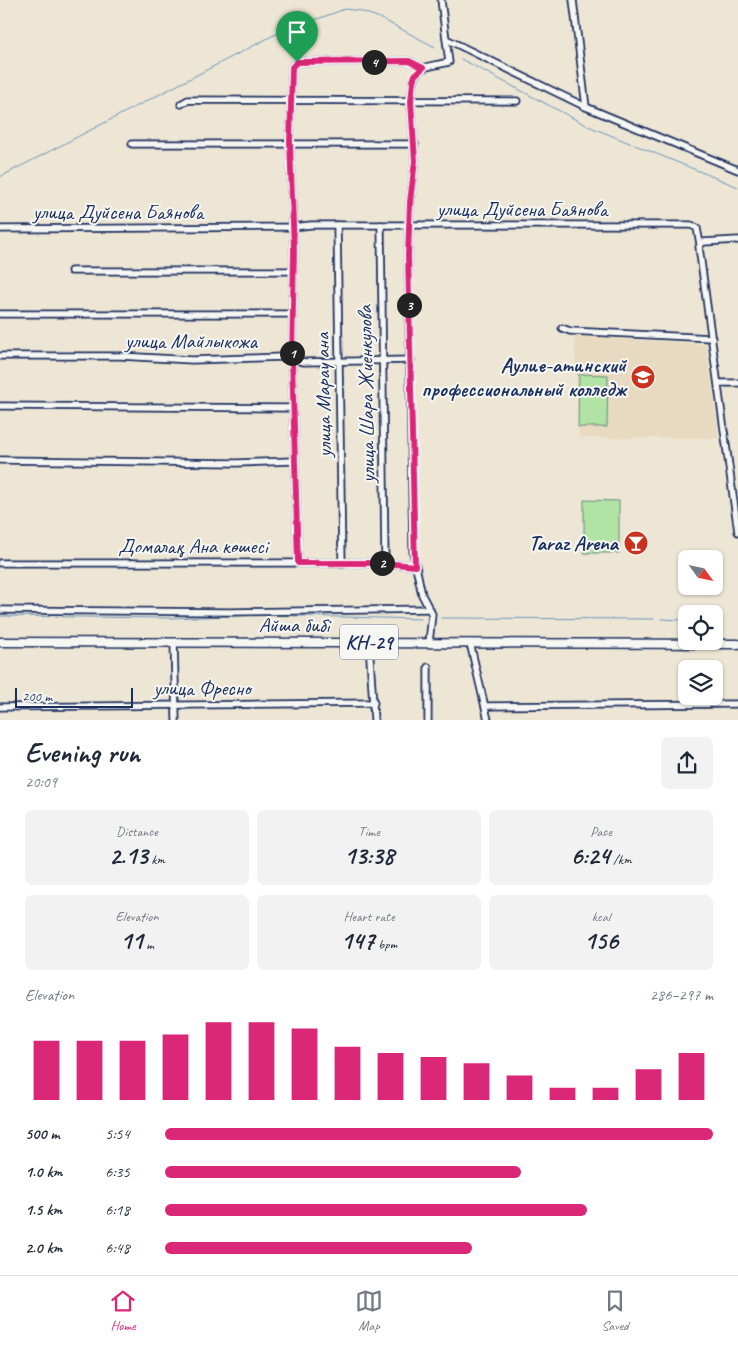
<!DOCTYPE html>
<meta charset="utf-8">
<style>
:root{--surface:#fff;--page:#f2f2f3;--text:#1f2937;--muted:#747a83;--line:#e0e1e3;--accent:#db2777}
body{margin:0;font-family:Caveat,sans-serif;background:var(--page);color:var(--text);height:100vh;display:flex;flex-direction:column;font-size:19px;white-space:nowrap}
*{box-sizing:border-box;margin:0}
p{font-size:16px;color:var(--muted)}
.icon{flex:none;width:28px;height:28px;fill:none;stroke:currentColor;stroke-width:2;stroke-linecap:round;stroke-linejoin:round}
.map{position:relative;height:720px;overflow:hidden}
.side{display:flex;flex-direction:column;background:var(--surface);flex:1}
.side>*{flex:none}
.needle{width:32px;rotate:123deg}
.tools{position:absolute;left:678px;top:550px;display:grid;gap:10px}
.tools a{display:grid;place-items:center;width:45px;height:45px;border-radius:8px;background:var(--surface);box-shadow:0 1px 4px #0004;font-size:25px}
.scale{position:absolute;left:15px;bottom:12px;width:118px;box-sizing:border-box;padding-left:5px;border:2px solid #1b2f5e;border-top:0;font-size:14px;line-height:18px;white-space:nowrap;color:#1b2f5e;-webkit-text-stroke:4px #f6f6f2;paint-order:stroke}
.pin{position:absolute;display:grid;place-items:center;width:42px;height:42px;color:#fff;margin:-51px -21px;border-radius:50% 50% 50% 0;rotate:-45deg;box-shadow:0 0 5px #0007}
.pin .icon{rotate:45deg}
.km{position:absolute;width:25px;height:25px;margin:-12px;border-radius:50%;background:#222;color:#fff;font-size:14px;line-height:25px;text-align:center}
.round{display:grid;place-items:center;flex:none;width:52px;height:52px;border-radius:8px;background:var(--page)}
.headline{display:flex;align-items:center;justify-content:space-between;height:85px;padding:0 25px}
h1{font-size:28px;font-weight:800;line-height:38px}
.stats{display:grid;grid-template-columns:repeat(3,1fr);gap:8px;height:85px;padding:5px 25px}
.stats div{display:grid;align-content:center;border-radius:8px;background:var(--page);text-align:center}
.stats b{font-size:25px;font-weight:800}
.stats small{font-size:14px;font-weight:400}
.stats p{font-size:14px}
.chart{height:140px;padding:10px 25px}
.chart p{display:flex;justify-content:space-between}
.chart svg{width:100%;height:90px;margin-top:5px;stroke:var(--accent);stroke-width:6}
ul{padding:0 25px;list-style:none;font-size:16px}
li{display:grid;grid-template-columns:80px 60px 1fr;align-items:center;height:38px}
li i{height:12px;border-radius:6px;background:var(--accent)}
.menu{display:flex;justify-content:space-around;align-items:center;height:70px;border-top:1px solid var(--line);background:var(--surface);font-size:14px;color:var(--muted)}
.menu a{display:grid;justify-items:center;gap:2px}
.menu .current{color:var(--accent)}
.map>svg:first-child{display:block}
.built{fill:#e8dac0}
.green{fill:#b0e3a4;stroke:#668981}
.lines{fill:none;stroke-linecap:round;stroke-linejoin:round}
.stream{stroke:#6793bb;stroke-width:1}
.minor-casing{stroke:#1b2f5e;stroke-width:9}
.major-casing{stroke:#1b2f5e;stroke-width:11}
.minor{stroke:#f6f6f2;stroke-width:5.5}
.major{stroke:#f6f6f2;stroke-width:8}
.route-casing{stroke:#fff;stroke-width:10}
.route{stroke:#db2777;stroke-width:6}
.labels{text-anchor:middle;stroke-width:4;stroke-linejoin:round;paint-order:stroke}
.shield{fill:#f6f6f2;stroke:#5d6b8a;stroke-width:1}
.shield-label{font-size:20px;font-weight:bold;fill:#1b2f5e}
.street-label{font-size:21px;fill:#1b2f5e;stroke:#f6f6f2}
.poi-label{font-size:21px;font-weight:bold;fill:#1b2f5e;stroke:#f6f6f2;text-anchor:end}
</style>
<div class="map">
<svg width="738" height="720" viewBox="0 0 738 720">
<rect width="100%" height="100%" fill="#eee6d5"/>
<filter id="ink" filterUnits="userSpaceOnUse"><feTurbulence type="fractalNoise" baseFrequency=".02" numOctaves="2"/><feDisplacementMap in="SourceGraphic" scale="10" xChannelSelector="R" yChannelSelector="G"/><feConvolveMatrix kernelMatrix="1 2 1 2 8 2 1 2 1" color-interpolation-filters="sRGB"/></filter>
<g filter="url(#ink)">
<polygon class="built" points="574,336 706,344 719,438 579,438"/>
<g class="green">
<polygon points="579,374 608,375 607,427 578,427"/>
<polygon points="584,500 619,501 619,553 584,553"/>
</g>
<g class="lines">
<g class="stream">
<polyline points="461,59 588,126 738,187"/>
<polyline points="0,177 276,34 345,9 360,11 380,18 435,47"/>
<polyline points="0,616 169,618 263,615 421,619"/>
<polyline points="441,618 654,619"/>
<polyline points="661,619 680,620"/>
</g>
<defs>
<g id="minor">
<polyline points="441,0 446,39 586,107 738,170"/>
<polyline points="573,0 586,107"/>
<polyline points="181,104 188,100 517,101"/>
<polyline points="132,144 415,144"/>
<polyline points="337,225 342,564"/>
<polyline points="381,225 385,563"/>
<polyline points="0,229 293,227 311,225 691,225 697,228 700,244"/>
<polyline points="738,240 703,242 699,247 738,532"/>
<polyline points="71,271 293,271"/>
<polyline points="0,314 292,314"/>
<polyline points="562,328 570,331 712,338"/>
<polyline points="0,356 120,356 192,360 282,357 304,362 411,360"/>
<polyline points="718,383 738,383"/>
<polyline points="0,406 293,408"/>
<polyline points="0,460 237,463 294,461"/>
<polyline points="0,563 385,563 415,566"/>
<polyline points="298,563 292,359 294,251 290,143 292,67 297,62 409,61 423,68"/>
<polyline points="0,610 230,612 430,609"/>
<polyline points="174,642 176,720"/>
<polyline points="369,642 374,720"/>
<polyline points="429,643 432,614 422,595 413,552 408,255 410,202 415,161 411,102 413,81 419,71 426,67 449,62 446,39"/>
<polyline points="470,643 488,720"/>
<polyline points="428,667 428,720"/>
<polyline points="485,706 738,704"/>
<polyline points="0,707 374,703"/>
</g>
<polyline id="major" points="0,642 738,644"/>
</defs>
<use href="#minor" class="minor-casing"/>
<use href="#major" class="major-casing"/>
<use href="#minor" class="minor"/>
<use href="#major" class="major"/>
</g>
</g>
<g class="lines" filter="url(#ink)">
<defs>
<polygon id="route" points="409,61 423,68 415,75 413,81 411,102 415,161 410,202 408,255 415,566 385,563 298,563 292,359 294,250 290,143 292,67 297,62"/>
</defs>
<use href="#route" class="route-casing"/>
<use href="#route" class="route"/>
</g>
<defs>
<symbol id="university-disc" viewBox="-11 -11 22 22"><circle r="9.5" fill="#c8321e" stroke="#f6f6f2"/><path d="M0-5L7-2L0 1L-7-2ZM-4 1L0 2.5L4 1V4Q0 6-4 4Z" fill="#fff"/></symbol>
<symbol id="bar-disc" viewBox="-11 -11 22 22"><circle r="9.5" fill="#c8321e" stroke="#f6f6f2"/><path d="M-6-5H6L.8 .8V4.5H3.5V6h-7V4.5H-.8V.8Z" fill="#fff"/></symbol>
</defs>
<g fill-rule="evenodd">
<use href="#university-disc" x="629" y="363" width="28" height="28"/>
<use href="#bar-disc" x="622" y="529" width="28" height="28"/>
</g>
<g class="labels">
<rect class="shield" x="340" y="624.5" width="58" height="35" rx="4"/>
<g class="shield-label">
<text x="369" y="649">КН-29</text>
</g>
<g class="street-label">
<text x="522" y="216">улица Дуйсена Баянова</text>
<text x="118" y="219">улица Дуйсена Баянова</text>
<text x="191" y="348">улица Майлыкожа</text>
<text transform="translate(366 394) rotate(-91)" y="7">улица Шара Жиенкулова</text>
<text transform="translate(323 395) rotate(-91)" y="7">улица Марау ана</text>
<text x="193" y="553">Домалақ Ана көшесі</text>
<text x="294" y="632">Айша бибі</text>
<text x="202" y="695">улица Фресно</text>
</g>
<g class="poi-label">
<text x="626" y="372">Аулие-атинский<tspan x="626" dy="24">профессиональный колледж</tspan></text>
<text x="618" y="550">Taraz Arena</text>
</g>
</g>
</svg>
<div class="tools">
<a><svg class="needle" viewBox="-14 -14 28 28"><path d="M0-13l5 13h-10z" fill="#e53935"/><path d="M0 13l5-13h-10z" fill="#747a83"/></svg></a>
<a><svg class="icon" aria-label="locate" viewBox="0 0 24 24"><circle cx="12" cy="12" r="6"/><path d="M12 2v4M12 18v4M2 12h4M18 12h4"/></svg></a>
<a><svg class="icon" aria-label="layers" viewBox="0 0 24 24"><path d="M12 4l9 5-9 5-9-5zM3 14l9 5 9-5"/></svg></a>
</div>
<div class="scale">200 m</div>
<div class="pin" style="left:297px;top:62px;background:#1e9e55"><svg class="icon" aria-label="arrive" viewBox="0 0 24 24"><path d="M6 21V4h12l-3 4 3 4H6"/></svg></div>
<b class="km" style="left:292px;top:353px">1</b>
<b class="km" style="left:382px;top:563px">2</b>
<b class="km" style="left:409px;top:305px">3</b>
<b class="km" style="left:374px;top:62px">4</b>
</div>
<section class="side">
<div class="headline"><div><h1>Evening run</h1><p>20:09</p></div><a class="round"><svg class="icon" aria-label="share" viewBox="0 0 24 24"><path d="M12 15V3M7 8l5-5 5 5M5 13v7h14v-7"/></svg></a></div>
<div class="stats">
<div><p>Distance</p><b>2.13<small> km</small></b></div>
<div><p>Time</p><b>13:38</b></div>
<div><p>Pace</p><b>6:24<small> /km</small></b></div>
</div>
<div class="stats">
<div><p>Elevation</p><b>11<small> m</small></b></div>
<div><p>Heart rate</p><b>147<small> bpm</small></b></div>
<div><p>kcal</p><b>156</b></div>
</div>
<div class="chart"><p><span>Elevation</span>286–297 m</p>
<svg viewBox="0 0 160 44" preserveAspectRatio="none"><path d="M5 44V15M15 44V15M25 44V15M35 44V12M45 44V6M55 44V6M65 44V9M75 44V18M85 44V21M95 44V23M105 44V26M115 44V32M125 44V38M135 44V38M145 44V29M155 44V21"/></svg>
</div>
<ul>
<li><b>500 m</b>5:54<i style="width:100%"></i></li>
<li><b>1.0 km</b>6:35<i style="width:65%"></i></li>
<li><b>1.5 km</b>6:18<i style="width:77%"></i></li>
<li><b>2.0 km</b>6:48<i style="width:56%"></i></li>
</ul>
</section>
<nav class="menu">
<a class="current"><svg class="icon" aria-label="home" viewBox="0 0 24 24"><path d="M3 11l9-7 9 7M6 9v11h12V9"/></svg>Home</a>
<a><svg class="icon" aria-label="map" viewBox="0 0 24 24"><path d="M3 6l6-2 6 2 6-2v14l-6 2-6-2-6 2zM9 4v14M15 6v14"/></svg>Map</a>
<a><svg class="icon" aria-label="saved" viewBox="0 0 24 24"><path d="M7 4h10v16l-5-4-5 4z"/></svg>Saved</a>
</nav>
